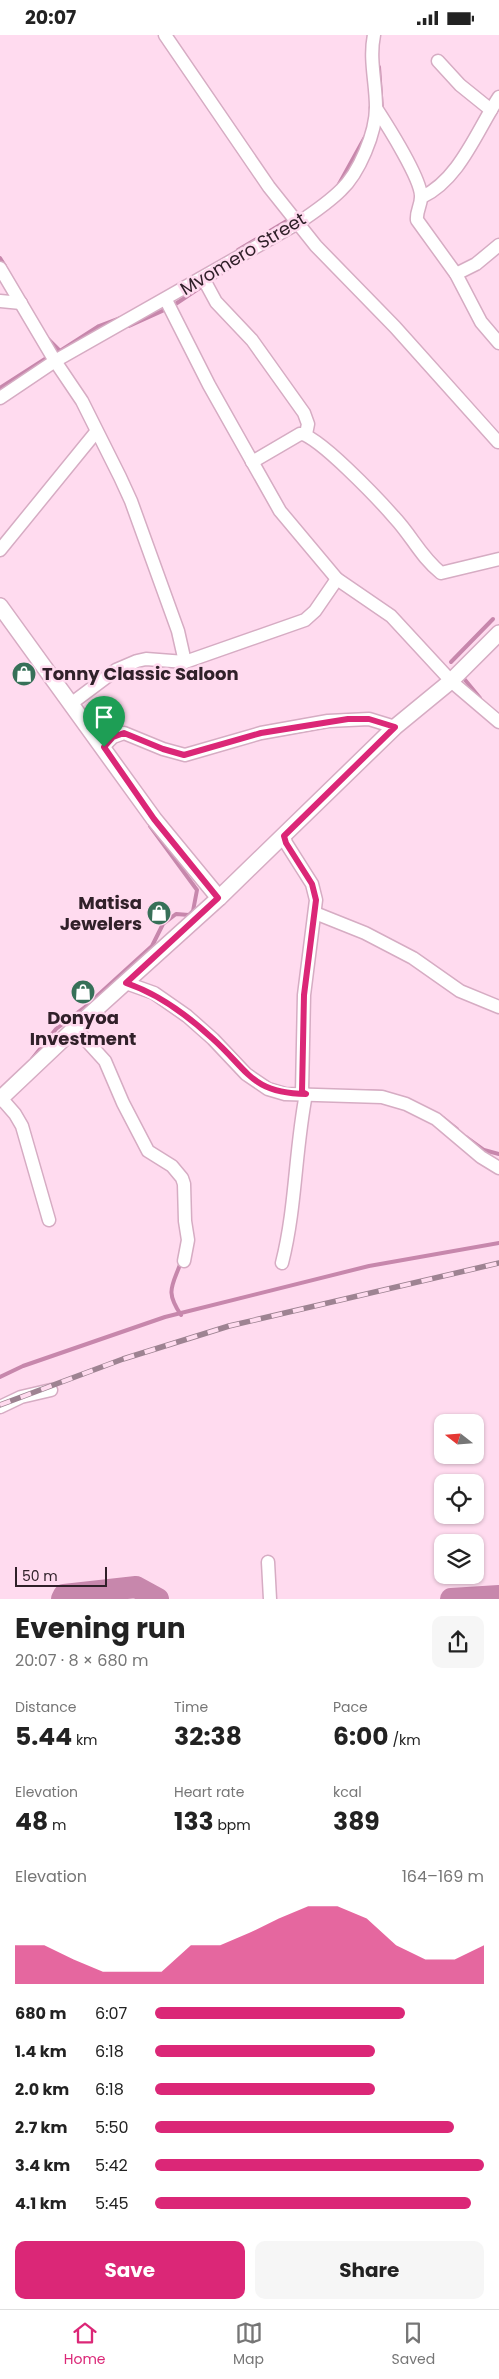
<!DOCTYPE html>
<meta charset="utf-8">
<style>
:root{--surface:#fff;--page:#f6f6f6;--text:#222;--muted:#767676;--line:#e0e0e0;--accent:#db2777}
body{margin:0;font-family:Poppins,sans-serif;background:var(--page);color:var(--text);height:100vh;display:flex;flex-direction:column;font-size:19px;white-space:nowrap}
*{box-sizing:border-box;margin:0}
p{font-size:16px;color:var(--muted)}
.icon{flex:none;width:28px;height:28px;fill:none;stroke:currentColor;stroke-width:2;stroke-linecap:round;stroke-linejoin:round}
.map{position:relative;height:1564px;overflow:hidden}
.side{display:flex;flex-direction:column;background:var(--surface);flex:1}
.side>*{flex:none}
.needle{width:32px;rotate:287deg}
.fabs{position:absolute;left:434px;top:1379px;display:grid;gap:10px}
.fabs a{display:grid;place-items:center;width:50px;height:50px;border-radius:10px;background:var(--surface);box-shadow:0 1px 4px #0004;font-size:25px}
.scale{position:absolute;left:15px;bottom:12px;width:92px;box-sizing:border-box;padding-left:5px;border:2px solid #302029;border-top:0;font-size:14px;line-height:18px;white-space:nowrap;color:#302029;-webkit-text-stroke:4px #ffdbef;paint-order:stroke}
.pin{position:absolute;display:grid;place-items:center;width:42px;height:42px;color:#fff;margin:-51px -21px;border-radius:50% 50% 50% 0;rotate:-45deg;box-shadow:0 0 5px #0007}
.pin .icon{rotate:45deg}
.round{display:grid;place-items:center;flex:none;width:52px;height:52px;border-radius:10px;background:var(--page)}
.summary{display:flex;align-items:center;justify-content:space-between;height:85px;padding:0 15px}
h1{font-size:28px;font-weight:700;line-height:38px}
.metrics{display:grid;grid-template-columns:repeat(3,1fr);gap:8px;height:85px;padding:5px 15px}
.metrics div{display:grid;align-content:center}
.metrics b{font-size:25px;font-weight:700}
.metrics small{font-size:14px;font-weight:400}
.metrics p{font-size:14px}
.chart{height:140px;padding:10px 15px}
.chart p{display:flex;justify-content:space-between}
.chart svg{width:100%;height:90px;margin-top:5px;fill:var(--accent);opacity:.7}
.cta{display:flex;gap:10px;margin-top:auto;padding:10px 15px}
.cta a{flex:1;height:58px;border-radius:10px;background:var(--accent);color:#fff;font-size:20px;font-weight:700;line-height:58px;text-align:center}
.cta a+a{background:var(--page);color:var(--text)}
ul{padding:0 15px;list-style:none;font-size:16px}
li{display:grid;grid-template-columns:80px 60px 1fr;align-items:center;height:38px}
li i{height:12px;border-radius:6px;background:var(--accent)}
.status{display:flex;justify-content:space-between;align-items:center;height:35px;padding:0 25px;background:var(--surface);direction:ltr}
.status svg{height:14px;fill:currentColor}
.tab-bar{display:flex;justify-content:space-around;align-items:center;height:70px;border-top:1px solid var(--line);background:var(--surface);font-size:14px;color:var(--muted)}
.tab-bar a{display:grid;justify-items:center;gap:2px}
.tab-bar .current{color:var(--accent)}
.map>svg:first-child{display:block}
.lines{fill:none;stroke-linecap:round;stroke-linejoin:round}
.stream{stroke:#c787ac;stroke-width:4}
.river{stroke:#c787ac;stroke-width:22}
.minor-casing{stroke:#d6acc3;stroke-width:15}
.tertiary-casing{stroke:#d6acc3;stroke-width:18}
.minor{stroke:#fff;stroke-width:12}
.tertiary{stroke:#fff;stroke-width:15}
.rail-casing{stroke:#9e8392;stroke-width:5.5}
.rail{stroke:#ffdbef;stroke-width:4;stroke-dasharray:11;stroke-linecap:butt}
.route-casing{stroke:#fff;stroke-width:10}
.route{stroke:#db2777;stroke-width:6}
.labels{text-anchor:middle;stroke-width:5;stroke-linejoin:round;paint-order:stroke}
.street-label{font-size:18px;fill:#302029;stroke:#ffdbef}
.poi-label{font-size:18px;font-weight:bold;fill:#302029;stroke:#ffdbef;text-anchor:start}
</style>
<div class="status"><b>20:07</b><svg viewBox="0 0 49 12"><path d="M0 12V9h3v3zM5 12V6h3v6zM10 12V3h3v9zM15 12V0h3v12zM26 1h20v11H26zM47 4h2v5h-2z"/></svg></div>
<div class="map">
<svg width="499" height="1564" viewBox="0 0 499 1564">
<rect width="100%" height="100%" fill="#ffdbef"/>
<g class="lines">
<g class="stream">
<polyline points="379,32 382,75"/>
<polyline points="339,149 365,102"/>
<polyline points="238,215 290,184"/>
<polyline points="0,223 5,231"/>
<polyline points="129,291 171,272 222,238"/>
<polyline points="48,304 60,316 99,291 120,283"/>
<polyline points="0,353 45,324"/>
<polyline points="451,627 493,584"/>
<polyline points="461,640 480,663"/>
<polyline points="32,1024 56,994 85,972 152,911 163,889 176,879 189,880 193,876 197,855 150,791"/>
<polyline points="361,1056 384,1057"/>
<polyline points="443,1083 457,1094"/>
<polyline points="466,1102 484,1115 499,1119"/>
<path d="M181,1227C172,1252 165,1256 181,1280"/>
<polyline points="0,1342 23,1331 165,1282 369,1231 499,1208"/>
</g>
<g class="river">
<polyline points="62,1564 64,1560 136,1552 158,1564"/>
<polyline points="451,1564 499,1561"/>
</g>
<defs>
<g id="minor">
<polyline points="165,0 269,152 316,211 395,292 498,407"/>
<polyline points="438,26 460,50 491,75"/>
<path d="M376,73C387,90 422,145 421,162C421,171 416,176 417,185L456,239L481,287L499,308"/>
<path d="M422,162C460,144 477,95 499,62"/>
<polyline points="0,233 55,326 82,366 120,442 131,466 178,596 185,627"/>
<polyline points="456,239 476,229 499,210"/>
<polyline points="203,243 216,267 252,305 304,378 308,389 306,399"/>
<polyline points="166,265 209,350 280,476 337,544 391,581 452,647 499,687"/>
<polyline points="0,266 21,268"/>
<path d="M0,363L55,326L298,188C313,178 328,168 341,155C359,138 376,98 376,72C376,48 369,24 374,0"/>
<path d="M252,427L300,399C315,397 381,467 394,482C412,501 420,521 441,538L499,524"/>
<polyline points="0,515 96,397"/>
<polyline points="72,668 116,635 137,626 146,624 185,627 305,585 315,576 337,544"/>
<polyline points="103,712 113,702 124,698 163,714 185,720 261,698 328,686 369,684 395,692"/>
<polyline points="315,878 365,898 413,923 460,956 499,972"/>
<polyline points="126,948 154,958 187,981 213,1004 246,1039 268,1054 285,1059 382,1062 406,1069 436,1084 481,1122 499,1133"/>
<polyline points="75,993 105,1026 123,1068 148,1116 172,1131 182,1143 184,1149 185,1186 188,1205 184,1226"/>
<polyline points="1,1063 15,1079 22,1091 49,1185"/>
<path d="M282,1228C296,1173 295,1115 306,1059L302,1057L304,960L316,865L312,849L286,808L284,801"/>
<polyline points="0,1372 21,1362 51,1355"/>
<polyline points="268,1527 270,1564"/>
</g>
<g id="tertiary">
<polyline points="0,571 154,784 219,863"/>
<polyline points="0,1064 75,993 219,863 395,692 451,646 499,598"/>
</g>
</defs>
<use href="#minor" class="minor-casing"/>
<use href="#tertiary" class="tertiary-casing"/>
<use href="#minor" class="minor"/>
<use href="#tertiary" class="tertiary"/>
<defs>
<polyline id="rail" points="0,1370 123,1324 229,1291 499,1228"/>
</defs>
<use href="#rail" class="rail-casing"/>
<use href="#rail" class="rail"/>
</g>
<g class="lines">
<defs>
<path id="route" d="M348,684H369L395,692L284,801L286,808L312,849L316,865L304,960L302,1057L306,1059C251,1058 249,1036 212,1003C186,979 159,959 126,948L218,863L154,784L104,712L113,702L124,698L163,714L184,720L261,698Z"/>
</defs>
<use href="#route" class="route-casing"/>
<use href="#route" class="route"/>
</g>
<defs>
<symbol id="shop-disc" viewBox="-11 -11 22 22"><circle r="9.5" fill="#377058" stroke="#ffdbef"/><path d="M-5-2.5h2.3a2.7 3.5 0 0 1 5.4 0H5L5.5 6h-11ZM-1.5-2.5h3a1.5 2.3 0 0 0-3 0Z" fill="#fff"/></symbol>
</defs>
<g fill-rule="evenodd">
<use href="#shop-disc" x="10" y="625" width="28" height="28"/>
<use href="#shop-disc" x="145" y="864" width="28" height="28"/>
<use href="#shop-disc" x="69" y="943" width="28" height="28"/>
</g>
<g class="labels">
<g class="street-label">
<text transform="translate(243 219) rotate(-31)" y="6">Mvomero Street</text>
</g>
<g class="poi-label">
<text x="42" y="645">Tonny Classic Saloon</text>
<text x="142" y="874" text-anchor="end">Matisa<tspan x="142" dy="21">Jewelers</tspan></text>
<text x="83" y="989" text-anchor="middle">Donyoa<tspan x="83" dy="21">Investment</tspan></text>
</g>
</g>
</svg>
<div class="fabs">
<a><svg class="needle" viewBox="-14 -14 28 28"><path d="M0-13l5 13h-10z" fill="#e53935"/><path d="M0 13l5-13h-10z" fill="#767676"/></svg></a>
<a><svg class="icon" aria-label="locate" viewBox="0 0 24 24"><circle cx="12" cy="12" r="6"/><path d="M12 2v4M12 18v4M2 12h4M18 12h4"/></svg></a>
<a><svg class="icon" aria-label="layers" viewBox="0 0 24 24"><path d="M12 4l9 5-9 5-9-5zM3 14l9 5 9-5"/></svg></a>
</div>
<div class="scale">50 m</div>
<div class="pin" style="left:104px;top:712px;background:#1e9e55"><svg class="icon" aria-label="arrive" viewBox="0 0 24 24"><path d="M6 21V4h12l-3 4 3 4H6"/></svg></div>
</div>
<section class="side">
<div class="summary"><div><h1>Evening run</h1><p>20:07 · 8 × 680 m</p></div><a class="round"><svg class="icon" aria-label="share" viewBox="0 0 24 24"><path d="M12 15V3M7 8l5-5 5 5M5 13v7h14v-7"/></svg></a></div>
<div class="metrics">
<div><p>Distance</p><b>5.44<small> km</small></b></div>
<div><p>Time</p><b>32:38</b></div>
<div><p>Pace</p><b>6:00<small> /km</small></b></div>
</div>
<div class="metrics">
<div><p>Elevation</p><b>48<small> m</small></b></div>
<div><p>Heart rate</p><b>133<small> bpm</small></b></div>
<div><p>kcal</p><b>389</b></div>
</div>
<div class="chart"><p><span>Elevation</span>164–169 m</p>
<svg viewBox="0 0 160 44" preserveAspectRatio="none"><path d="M0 44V25L10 25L20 32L30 38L40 38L50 38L60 25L70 25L80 19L90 12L100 6L110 6L120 12L130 25L140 32L150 32L160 25V44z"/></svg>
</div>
<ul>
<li><b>680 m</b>6:07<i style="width:76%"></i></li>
<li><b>1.4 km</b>6:18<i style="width:67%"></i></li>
<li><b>2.0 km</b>6:18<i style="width:67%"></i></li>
<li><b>2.7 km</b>5:50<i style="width:91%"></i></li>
<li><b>3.4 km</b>5:42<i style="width:100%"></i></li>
<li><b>4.1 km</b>5:45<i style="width:96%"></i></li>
</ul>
<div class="cta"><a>Save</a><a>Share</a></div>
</section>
<nav class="tab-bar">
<a class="current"><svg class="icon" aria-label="home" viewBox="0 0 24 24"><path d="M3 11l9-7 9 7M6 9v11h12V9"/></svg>Home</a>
<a><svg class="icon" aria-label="map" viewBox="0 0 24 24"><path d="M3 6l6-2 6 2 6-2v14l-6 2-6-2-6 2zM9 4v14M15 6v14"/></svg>Map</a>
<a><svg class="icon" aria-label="saved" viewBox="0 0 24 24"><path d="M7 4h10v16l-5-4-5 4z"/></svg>Saved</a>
</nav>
